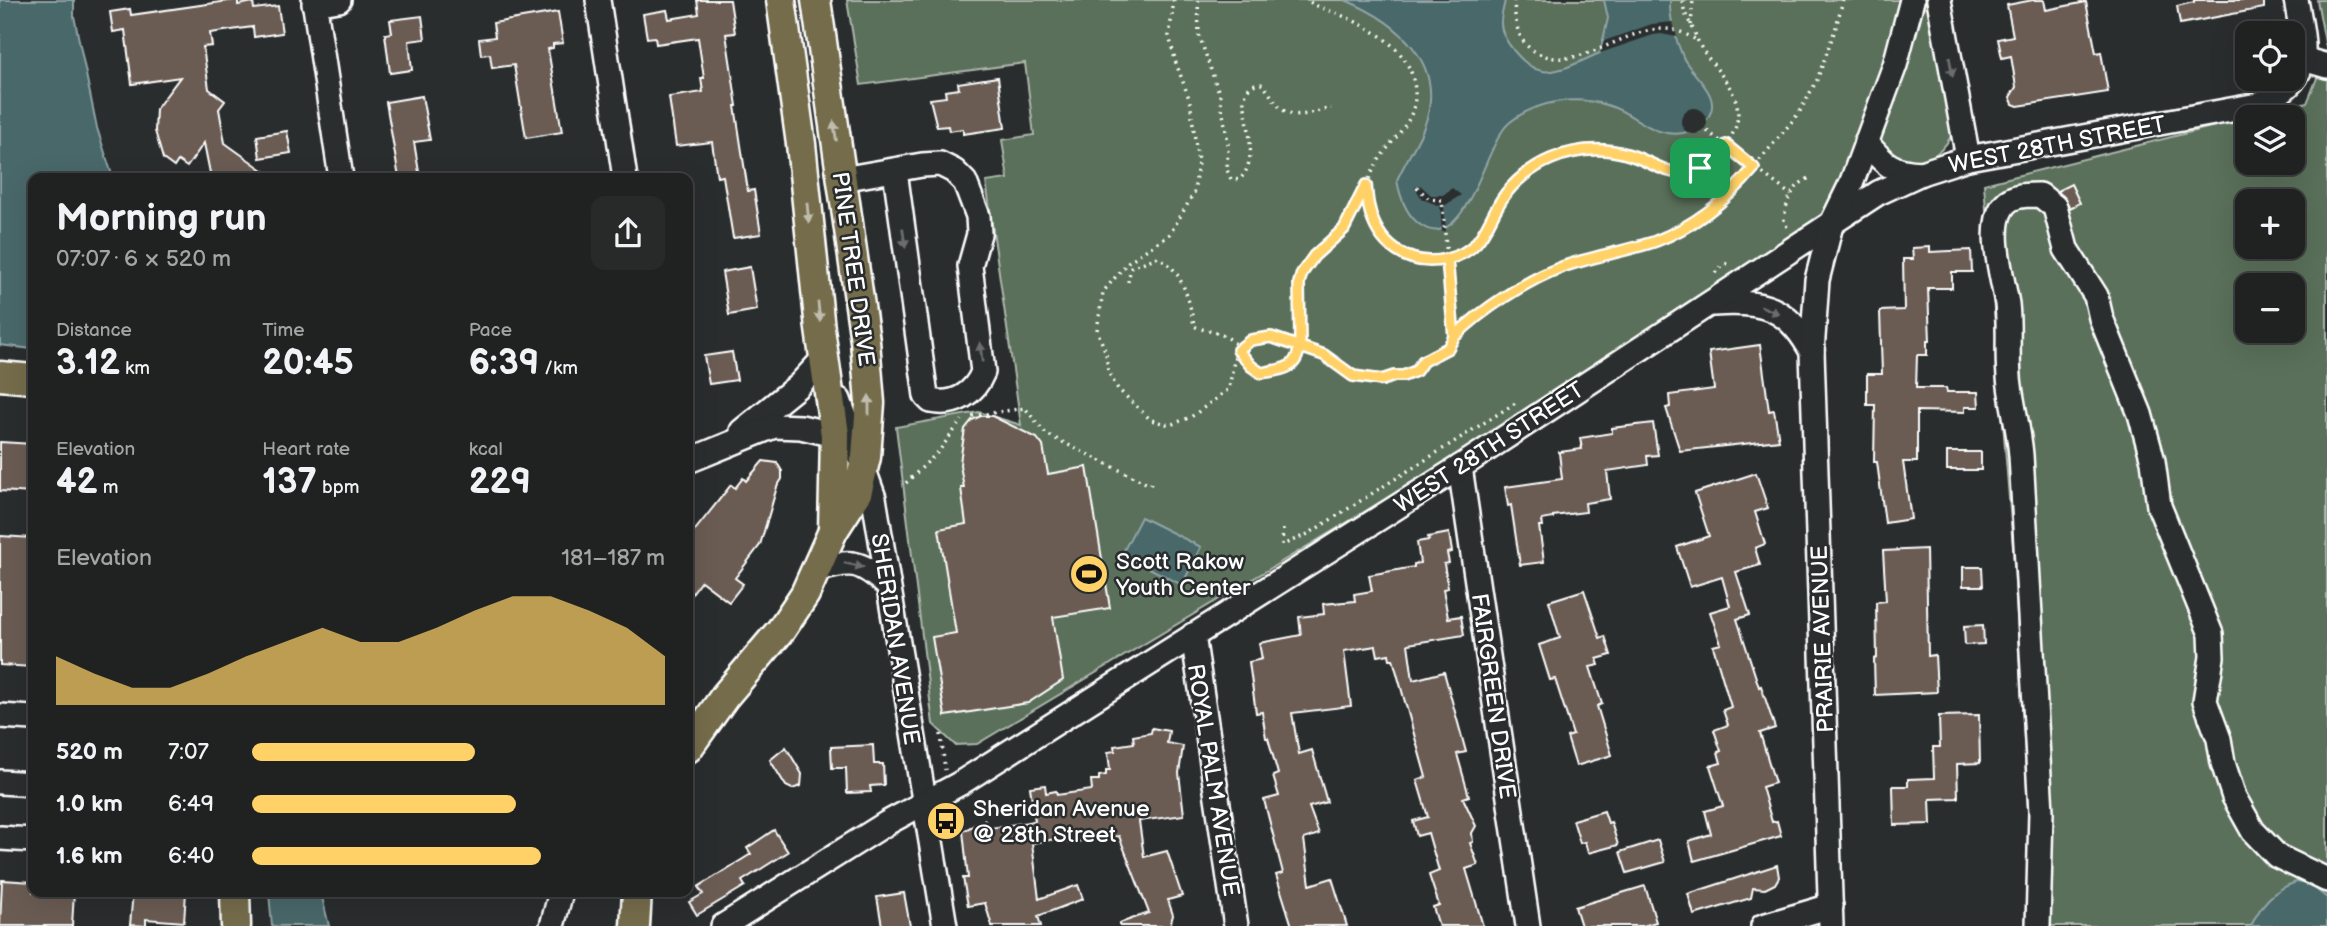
<!DOCTYPE html>
<meta charset="utf-8">
<style>
:root{--surface:#202222;--page:#282a2a;--text:#f1f3f6;--muted:#a2a4a5;--line:#3d3f40;--accent:#ffd166}
body{margin:0;font-family:"Balsamiq Sans",sans-serif;background:var(--page);color:var(--text);height:100vh;display:flex;flex-direction:column;font-size:26px;white-space:nowrap}
*{box-sizing:border-box;margin:0}
p{font-size:23px;color:var(--muted)}
.icon{flex:none;width:38px;height:38px;fill:none;stroke:currentColor;stroke-width:2;stroke-linecap:round;stroke-linejoin:round}
.map{position:relative;flex:1;overflow:hidden}
.side{position:absolute;left:28px;top:173px;width:665px;height:724px;display:flex;flex-direction:column;background:var(--surface);border-radius:14px;box-shadow:0 7px 28px #0002,0 0 0 2px var(--line)}
.side>*{flex:none}
.buttons{position:absolute;left:2235px;top:21px;display:grid;gap:14px}
.buttons a{display:grid;place-items:center;width:70px;height:70px;border-radius:14px;background:var(--surface);box-shadow:0 7px 28px #0002,0 0 0 2px var(--line);font-size:35px}
.pin{position:absolute;display:grid;place-items:center;width:60px;height:60px;color:#fff;margin:-30px;border-radius:14px;box-shadow:0 4px 10px #0006}
.round{display:grid;place-items:center;flex:none;width:74px;height:74px;border-radius:14px;background:var(--page)}
.head{display:flex;align-items:center;justify-content:space-between;height:119px;padding:0 28px}
h1{font-size:38px;font-weight:600;line-height:52px}
.figures{display:grid;grid-template-columns:repeat(3,1fr);gap:10px;height:119px;padding:7px 28px}
.figures div{display:grid;align-content:center}
.figures b{font-size:35px;font-weight:600}
.figures small{font-size:19px;font-weight:400}
.figures p{font-size:19px}
.chart{height:196px;padding:14px 28px}
.chart p{display:flex;justify-content:space-between}
.chart svg{width:100%;height:126px;margin-top:7px;fill:var(--accent);opacity:.7}
ul{padding:0 28px;list-style:none;font-size:23px}
li{display:grid;grid-template-columns:112px 84px 1fr;align-items:center;height:52px}
li i{height:18px;border-radius:9px;background:var(--accent)}
.map>svg:first-child{display:block}
.green{fill:#5a6f5a;stroke:#acb7ac;stroke-width:2;fill-rule:evenodd}
.water{fill:#48676b;stroke:#91a4a6;stroke-width:2}
.pier{fill:#2a2d2e}
.building{fill:#6a5b52;stroke:#fff;stroke-width:2}
.lines{fill:none;stroke-linecap:round;stroke-linejoin:round}
.minor-casing{stroke:#fff;stroke-width:28}
.major-casing{stroke:#fff;stroke-width:33}
.path{stroke:#fff;stroke-width:3.5;stroke-dasharray:2 5;stroke-linecap:butt}
.minor{stroke:#2a2d2e;stroke-width:23}
.major{stroke:#746c4b;stroke-width:28}
.oneway{fill:#6a6c6d}
.oneway2{fill:#c0bdae}
.route-casing{stroke:#fff;stroke-width:14}
.route{stroke:#ffd166;stroke-width:9}
.labels{text-anchor:middle;stroke-width:5;stroke-linejoin:round;paint-order:stroke}
.street-label{font-size:23px;fill:#fff;stroke:#2a2d2e}
.poi-label{font-size:23px;fill:#fff;stroke:#2a2d2e;text-anchor:start}
</style>
<div class="map">
<svg width="2327" height="926" viewBox="0 0 2327 926">
<rect width="100%" height="100%" fill="#2a2d2e"/>
<filter id="ink" filterUnits="userSpaceOnUse"><feTurbulence type="fractalNoise" baseFrequency=".0143" numOctaves="2"/><feDisplacementMap in="SourceGraphic" scale="14" xChannelSelector="R" yChannelSelector="G"/><feConvolveMatrix kernelMatrix="1 2 1 2 8 2 1 2 1" color-interpolation-filters="sRGB"/></filter>
<g filter="url(#ink)">
<g class="green">
<path d="M847,0H1903C1888,52 1872,104 1851,154C1841,178 1833,201 1817,221L1453,459L977,744L955,745L933,724L896,427L979,412L1021,425L986,182L1008,179L1002,140L1034,135L1025,63L861,85Z"/>
<path d="M1923,0H1933L1956,127C1944,153 1932,161 1903,163L1878,144Z"/>
<path d="M2317,0H2327V926H2030V844L2013,548L1984,184L2247,118V163H2292V117H2250L2307,103L2327,53ZM2247,201H2292V247H2247ZM2247,285H2292V331H2247Z"/>
</g>
<g class="water">
<polygon points="0,0 74,0 74,16 97,128 113,178 33,178 33,349 0,345"/>
<path d="M1345,0H1505C1504,7 1501,15 1501,22C1500,39 1525,68 1542,71C1560,74 1584,59 1600,53L1608,18L1604,0H1670C1669,17 1676,41 1683,57C1691,75 1722,94 1709,116C1703,127 1695,130 1683,133C1653,138 1637,115 1610,106C1576,95 1537,100 1509,123C1485,143 1466,254 1422,226C1406,216 1400,197 1397,180C1405,162 1416,146 1424,127C1448,64 1398,22 1345,0Z"/>
<polygon points="1141,517 1201,547 1182,585 1122,554"/>
<path d="M2296,882L2309,884L2327,898V926H2251C2261,904 2273,890 2296,882Z"/>
<polygon points="269,893 321,893 329,926 272,926"/>
</g>
<g class="pier">
<polygon points="1673,22 1677,37 1661,34 1653,35 1600,53 1604,41 1652,24"/>
<circle cx="1694" cy="121" r="13"/>
<polygon points="1420,185 1431,195 1443,195 1452,188 1461,195 1444,206 1446,231 1442,232 1440,206 1422,199 1415,187"/>
</g>
<g class="building">
<polygon points="235,0 238,0 238,5 253,2 254,9 278,6 282,33 254,37 253,27 210,33 212,46 203,47 209,89 225,101 219,109 225,143 274,178 211,178 204,143 187,167 178,161 174,167 163,159 155,131 156,109 180,77 132,84 125,30 113,32 110,12 130,9 131,15"/>
<polygon points="697,0 730,0 735,33 726,34 737,106 735,106 748,191 754,190 761,234 733,238 723,176 717,177 712,142 676,146 669,97 703,92 701,78 704,78 698,38 656,44 655,37 647,38 643,14 667,10 669,19 699,14"/>
<polygon points="2033,0 2044,0 2046,10 2086,2 2096,53 2101,52 2108,92 2018,106 2013,104 2010,97 2016,87 2011,56 2002,58 1998,39 2013,36 2007,5"/>
<polygon points="2194,0 2264,0 2264,8 2180,24 2177,6 2194,2"/>
<polygon points="558,12 563,43 553,44 553,48 548,49 562,132 526,138 514,65 492,68 490,54 481,55 479,39 495,37 493,23"/>
<polygon points="422,16 425,39 409,41 412,70 390,73 385,34 392,33 390,20"/>
<polygon points="998,77 1005,128 963,134 963,129 949,131 948,126 937,127 930,99 946,97 945,91 959,89 958,83"/>
<polygon points="422,96 430,140 414,142 420,178 399,178 386,102"/>
<polygon points="287,131 291,153 260,158 257,136"/>
<polygon points="2071,184 2080,203 2070,208 2064,197 2057,191"/>
<polygon points="1930,247 1930,252 1971,250 1972,272 1952,272 1952,288 1928,288 1930,341 1927,341 1927,355 1917,355 1916,388 1946,388 1947,392 1978,392 1979,407 1965,407 1965,412 1917,411 1917,462 1903,462 1911,519 1885,523 1877,462 1874,462 1875,405 1867,405 1867,374 1882,374 1880,311 1904,310 1903,259 1913,259 1912,248"/>
<polygon points="750,267 757,310 729,315 722,272"/>
<polygon points="1760,345 1769,411 1774,410 1779,440 1680,451 1666,408 1670,407 1669,395 1714,389 1709,352"/>
<polygon points="732,352 737,380 709,384 704,356"/>
<polygon points="981,416 992,416 1037,438 1043,446 1048,474 1087,467 1110,608 1053,617 1063,680 1028,703 945,716 932,637 956,633 939,529 966,524 961,488 964,488 960,465 961,455 965,429 972,420"/>
<polygon points="1653,423 1658,455 1647,456 1648,465 1607,471 1610,499 1585,503 1586,512 1553,516 1553,518 1542,520 1543,526 1539,526 1544,562 1520,565 1511,505 1508,506 1505,487 1562,479 1559,452 1582,449 1580,438 1612,433 1612,428"/>
<polygon points="0,442 33,444 33,493 0,491"/>
<rect x="1947" y="452" width="34" height="18"/>
<polygon points="763,461 777,463 782,471 782,479 777,487 760,545 735,578 743,584 729,602 701,581 688,599 688,539 731,485 735,488 743,478 746,481"/>
<polygon points="1756,473 1768,508 1755,512 1765,544 1755,548 1760,565 1736,572 1750,615 1737,619 1759,687 1761,686 1775,728 1760,733 1775,783 1762,787 1772,822 1777,821 1781,836 1694,861 1689,841 1711,834 1705,811 1723,806 1710,766 1721,763 1718,752 1721,751 1714,730 1728,725 1723,710 1731,707 1713,646 1721,644 1710,612 1730,606 1722,577 1690,587 1677,547 1709,536 1695,493"/>
<polygon points="1449,533 1452,552 1447,553 1449,563 1444,564 1448,588 1443,589 1448,618 1461,616 1464,635 1408,644 1413,680 1444,672 1466,752 1457,754 1469,796 1463,798 1476,826 1472,833 1473,842 1470,843 1478,865 1466,869 1483,926 1439,926 1433,907 1439,905 1429,875 1439,871 1428,833 1417,836 1413,821 1428,817 1417,780 1426,777 1393,659 1390,659 1389,654 1378,656 1376,646 1344,651 1351,706 1292,713 1299,754 1312,750 1327,802 1309,807 1319,834 1304,839 1310,885 1332,878 1347,926 1292,926 1276,875 1283,873 1264,800 1279,796 1273,776 1278,774 1268,738 1266,738 1262,712 1256,713 1249,662 1262,659 1259,643 1301,635 1299,617 1324,614 1323,604 1355,601 1354,594 1372,591 1369,575 1414,567 1414,564 1420,563 1417,542 1429,540 1428,537"/>
<polygon points="0,536 33,538 33,667 0,665"/>
<polygon points="1926,549 1928,656 1935,655 1937,692 1875,695 1874,659 1877,658 1876,602 1886,601 1883,551"/>
<polygon points="1963,567 1982,567 1983,586 1963,586"/>
<polygon points="1584,590 1600,638 1605,636 1611,655 1597,659 1599,665 1590,667 1602,704 1597,706 1612,755 1576,766 1567,737 1573,735 1555,679 1550,680 1539,645 1560,638 1549,601"/>
<polygon points="1983,625 1984,644 1965,645 1964,626"/>
<polygon points="1979,715 1980,763 1957,764 1958,798 1930,799 1931,824 1894,825 1893,786 1908,786 1908,779 1934,778 1933,747 1940,747 1939,716"/>
<polygon points="1152,728 1169,731 1167,743 1183,746 1179,773 1184,815 1139,821 1144,857 1167,851 1182,896 1168,900 1173,915 1170,926 1120,926 1120,923 1149,913 1119,836 1068,843 1067,837 1032,843 1039,899 1078,885 1083,899 1038,916 1041,926 992,926 985,903 968,906 963,878 968,878 963,831 984,820 991,828 1035,821 1030,787 1045,785 1046,793 1056,791 1057,795 1092,790 1091,780 1099,780 1099,776 1106,775 1106,770 1110,770 1108,752 1115,751 1114,746 1134,743 1133,736 1151,733"/>
<polygon points="873,745 874,764 883,764 884,785 870,786 871,792 847,793 846,768 832,768 831,747"/>
<polygon points="786,747 802,774 801,786 792,789 786,786 770,760"/>
<polygon points="1604,811 1608,823 1611,822 1618,845 1588,853 1585,842 1580,843 1573,820"/>
<polygon points="774,830 788,852 742,881 745,886 697,915 689,902 703,894 698,887 751,854 747,848"/>
<polygon points="1658,840 1665,862 1627,873 1620,852"/>
<polygon points="1777,865 1779,877 1775,884 1765,889 1753,888 1751,898 1694,915 1688,894"/>
<polygon points="2,880 33,882 33,892 74,892 72,926 0,926"/>
<polygon points="1645,886 1656,922 1643,926 1581,926 1575,907"/>
<polygon points="133,892 186,892 184,922 146,919 146,926 130,925"/>
<polygon points="904,893 910,926 882,926 877,897"/>
</g>
<g class="lines">
<defs>
<g id="minor">
<polyline points="314,0 341,178"/>
<polyline points="598,0 625,178"/>
<polyline points="1939,0 1968,158"/>
<polyline points="314,4 339,0"/>
<polyline points="2303,59 2327,66"/>
<path d="M1866,142C1884,164 1892,172 1921,173"/>
<path d="M842,179L922,165L940,164L954,171L965,182L978,216L979,234L970,266L983,372C974,394 955,406 931,401L926,396L895,171"/>
<path d="M1713,304C1763,300 1788,307 1812,352"/>
<polyline points="839,400 874,498 945,926"/>
<polyline points="742,431 799,385 824,358"/>
<polyline points="688,461 774,426 801,427 835,435"/>
<polyline points="1460,467 1528,926"/>
<path d="M817,570C852,560 859,560 887,585"/>
<polyline points="1193,635 1236,926"/>
<polyline points="0,716 33,718"/>
<polyline points="0,782 33,784"/>
<polyline points="0,838 33,840"/>
<polyline points="552,926 561,892"/>
<path d="M723,926L887,823L959,784L1460,467L1878,193L1921,173L1968,158L2258,105C2314,78 2306,54 2296,0"/>
<polyline points="1763,926 1831,906"/>
<polyline points="1831,926 1812,352 1817,280 1831,225 1851,184 1895,65 1912,0"/>
<path d="M2038,926L2041,812L2021,455C2019,430 2013,409 2010,386C2006,359 2010,331 2007,304C2003,279 1988,231 2002,208C2010,194 2026,195 2040,195L2055,207L2066,249L2096,296L2101,318L2140,414L2153,461L2159,506L2211,634L2212,657L2205,701L2219,739L2223,763L2234,797L2253,831L2277,856L2327,880"/>
</g>
<g id="major">
<polyline points="781,0 801,144 820,329 835,435 833,531"/>
<polyline points="0,376 33,379"/>
<polyline points="688,748 725,696 781,630 805,594 833,531 857,494 866,457 870,403 865,341 816,0"/>
<polyline points="235,892 236,926"/>
<polyline points="635,926 637,892"/>
</g>
</defs>
<use href="#minor" class="minor-casing"/>
<use href="#major" class="major-casing"/>
<g class="path">
<polyline points="1174,0 1169,36 1176,63 1190,101 1198,162 1194,193 1170,234 1128,262 1103,292 1097,330 1106,353 1108,372 1118,389 1151,420 1170,425 1191,417 1229,389 1235,355 1244,344 1259,337 1271,337 1317,352 1342,367 1353,376 1383,380 1394,375 1403,377 1416,371 1423,361 1441,353 1470,323 1531,282 1564,267 1657,240 1706,214 1739,185 1799,113 1817,80 1836,27 1843,0"/>
<path d="M1198,0L1199,35L1220,96L1228,143L1227,170L1231,179L1239,180C1259,162 1247,124 1244,101C1246,91 1249,83 1261,84C1267,88 1270,95 1275,101C1289,123 1310,113 1331,108"/>
<path d="M1514,0C1515,20 1516,42 1536,52C1576,74 1619,31 1660,29C1673,28 1685,33 1696,40"/>
<polyline points="1691,25 1693,0"/>
<polyline points="1707,131 1791,195"/>
<polyline points="1417,187 1429,199 1442,200 1454,336"/>
<path d="M1366,188C1369,204 1370,219 1379,233C1399,265 1444,270 1472,247C1485,236 1490,222 1498,207C1511,182 1536,163 1562,155C1583,149 1605,149 1626,154C1639,158 1651,167 1665,171C1694,180 1720,159 1733,133C1750,99 1718,74 1702,49C1697,41 1695,32 1691,25C1686,16 1683,10 1683,0"/>
<path d="M1787,227L1784,220C1786,201 1793,184 1812,177"/>
<polyline points="1715,273 1723,265 1732,262"/>
<path d="M1128,282L1131,267L1158,257C1182,269 1190,301 1194,326C1208,333 1224,331 1235,344C1244,354 1249,365 1261,374C1271,372 1283,371 1292,365C1311,352 1295,298 1300,278C1306,255 1329,247 1342,231C1358,211 1364,186 1376,165C1394,133 1425,119 1412,75C1402,43 1365,25 1336,13C1326,9 1316,7 1307,0"/>
<polyline points="972,416 1025,408 1046,434 1150,485 1153,481"/>
<polyline points="906,483 939,451 962,420"/>
<polyline points="1283,529 1282,545 1308,534 1517,402"/>
<polyline points="941,734 945,770"/>
</g>
<use href="#minor" class="minor"/>
<use href="#major" class="major"/>
</g>
<defs><path id="oneway-solid" d="M-6-.8H1V-3.2L6.5 0L1 3.2V.8H-6Z" transform="scale(1.75)"/></defs>
<g class="oneway">
<use href="#oneway-solid" transform="translate(1951 67) rotate(80)"/>
<use href="#oneway-solid" transform="translate(904 238) rotate(82)"/>
<use href="#oneway-solid" transform="translate(1770 310) rotate(24)"/>
<use href="#oneway-solid" transform="translate(981 352) rotate(-97)"/>
<use href="#oneway-solid" transform="translate(854 565) rotate(12)"/>
</g>
<g class="oneway2">
<use href="#oneway-solid" transform="translate(835 131) rotate(-98)"/>
<use href="#oneway-solid" transform="translate(808 213) rotate(84)"/>
<use href="#oneway-solid" transform="translate(819 312) rotate(84)"/>
<use href="#oneway-solid" transform="translate(869 405) rotate(-90)"/>
</g>
</g>
<g class="lines" filter="url(#ink)">
<defs>
<path id="route" d="M1700,168C1669,180 1658,164 1630,155C1604,147 1576,149 1551,159C1532,167 1513,182 1502,199C1485,225 1483,251 1447,259L1454,337L1448,348L1423,361L1416,371L1403,376H1394L1382,380L1353,376L1324,355L1271,337L1251,340L1238,350L1251,366L1261,373C1285,369 1299,369 1300,341L1299,283L1302,273L1314,256L1344,229L1366,185C1367,192 1367,200 1369,207C1377,245 1408,268 1447,259L1454,337C1481,310 1527,280 1562,267C1593,256 1625,252 1656,241C1695,226 1727,200 1754,168L1726,145L1713,160L1700,168"/>
</defs>
<use href="#route" class="route-casing"/>
<use href="#route" class="route"/>
</g>
<defs>
<symbol id="stadium-disc" viewBox="-11 -11 22 22"><circle r="9.5" fill="#ffd166" stroke="#2a2d2e"/><path d="M0-5a6.5 5 0 1 0 0 10a6.5 5 0 1 0 0-10ZM-3.5-1.8h7v3.6h-7Z" fill="#111"/></symbol>
<symbol id="bus-disc" viewBox="-11 -11 22 22"><circle r="9.5" fill="#ffd166" stroke="#2a2d2e"/><path d="M-5-6H5V4H4V6H2V4H-2V6H-4V4H-5ZM-3.5-4V0h7V-4ZM-3.5 1.2v1.5H-2V1.2ZM2 1.2v1.5H3.5V1.2Z" fill="#111"/></symbol>
</defs>
<g fill-rule="evenodd">
<use href="#stadium-disc" x="1067" y="552" width="44" height="44"/>
<use href="#bus-disc" x="924" y="799" width="44" height="44"/>
</g>
<g class="labels">
<g class="street-label">
<text transform="translate(2057 144) rotate(-11)" y="8">WEST 28TH STREET</text>
<text transform="translate(854 269) rotate(82)" y="8">PINE TREE DRIVE</text>
<text transform="translate(1489 447) rotate(-33)" y="8">WEST 28TH STREET</text>
<text transform="translate(896 639) rotate(81)" y="8">SHERIDAN AVENUE</text>
<text transform="translate(1822 639) rotate(-92)" y="8">PRAIRIE AVENUE</text>
<text transform="translate(1494 696) rotate(82)" y="8">FAIRGREEN DRIVE</text>
<text transform="translate(1214 780) rotate(81)" y="8">ROYAL PALM AVENUE</text>
</g>
<g class="poi-label">
<text x="1116" y="569">Scott Rakow<tspan x="1116" dy="26">Youth Center</tspan></text>
<text x="973" y="816">Sheridan Avenue<tspan x="973" dy="26">@ 28th Street</tspan></text>
</g>
</g>
</svg>
<div class="buttons">
<a><svg class="icon" aria-label="locate" viewBox="0 0 24 24"><circle cx="12" cy="12" r="6"/><path d="M12 2v4M12 18v4M2 12h4M18 12h4"/></svg></a>
<a><svg class="icon" aria-label="layers" viewBox="0 0 24 24"><path d="M12 4l9 5-9 5-9-5zM3 14l9 5 9-5"/></svg></a>
<a>+</a>
<a>−</a>
</div>
<div class="pin" style="left:1700px;top:168px;background:#1e9e55"><svg class="icon" aria-label="arrive" viewBox="0 0 24 24"><path d="M6 21V4h12l-3 4 3 4H6"/></svg></div>
<section class="side">
<div class="head"><div><h1>Morning run</h1><p>07:07 · 6 × 520 m</p></div><a class="round"><svg class="icon" aria-label="share" viewBox="0 0 24 24"><path d="M12 15V3M7 8l5-5 5 5M5 13v7h14v-7"/></svg></a></div>
<div class="figures">
<div><p>Distance</p><b>3.12<small> km</small></b></div>
<div><p>Time</p><b>20:45</b></div>
<div><p>Pace</p><b>6:39<small> /km</small></b></div>
</div>
<div class="figures">
<div><p>Elevation</p><b>42<small> m</small></b></div>
<div><p>Heart rate</p><b>137<small> bpm</small></b></div>
<div><p>kcal</p><b>229</b></div>
</div>
<div class="chart"><p><span>Elevation</span>181–187 m</p>
<svg viewBox="0 0 160 44" preserveAspectRatio="none"><path d="M0 44V27L10 33L20 38L30 38L40 33L50 27L60 22L70 17L80 22L90 22L100 17L110 11L120 6L130 6L140 11L150 17L160 27V44z"/></svg>
</div>
<ul>
<li><b>520 m</b>7:07<i style="width:54%"></i></li>
<li><b>1.0 km</b>6:49<i style="width:64%"></i></li>
<li><b>1.6 km</b>6:40<i style="width:70%"></i></li>
</ul>
</section>
</div>
